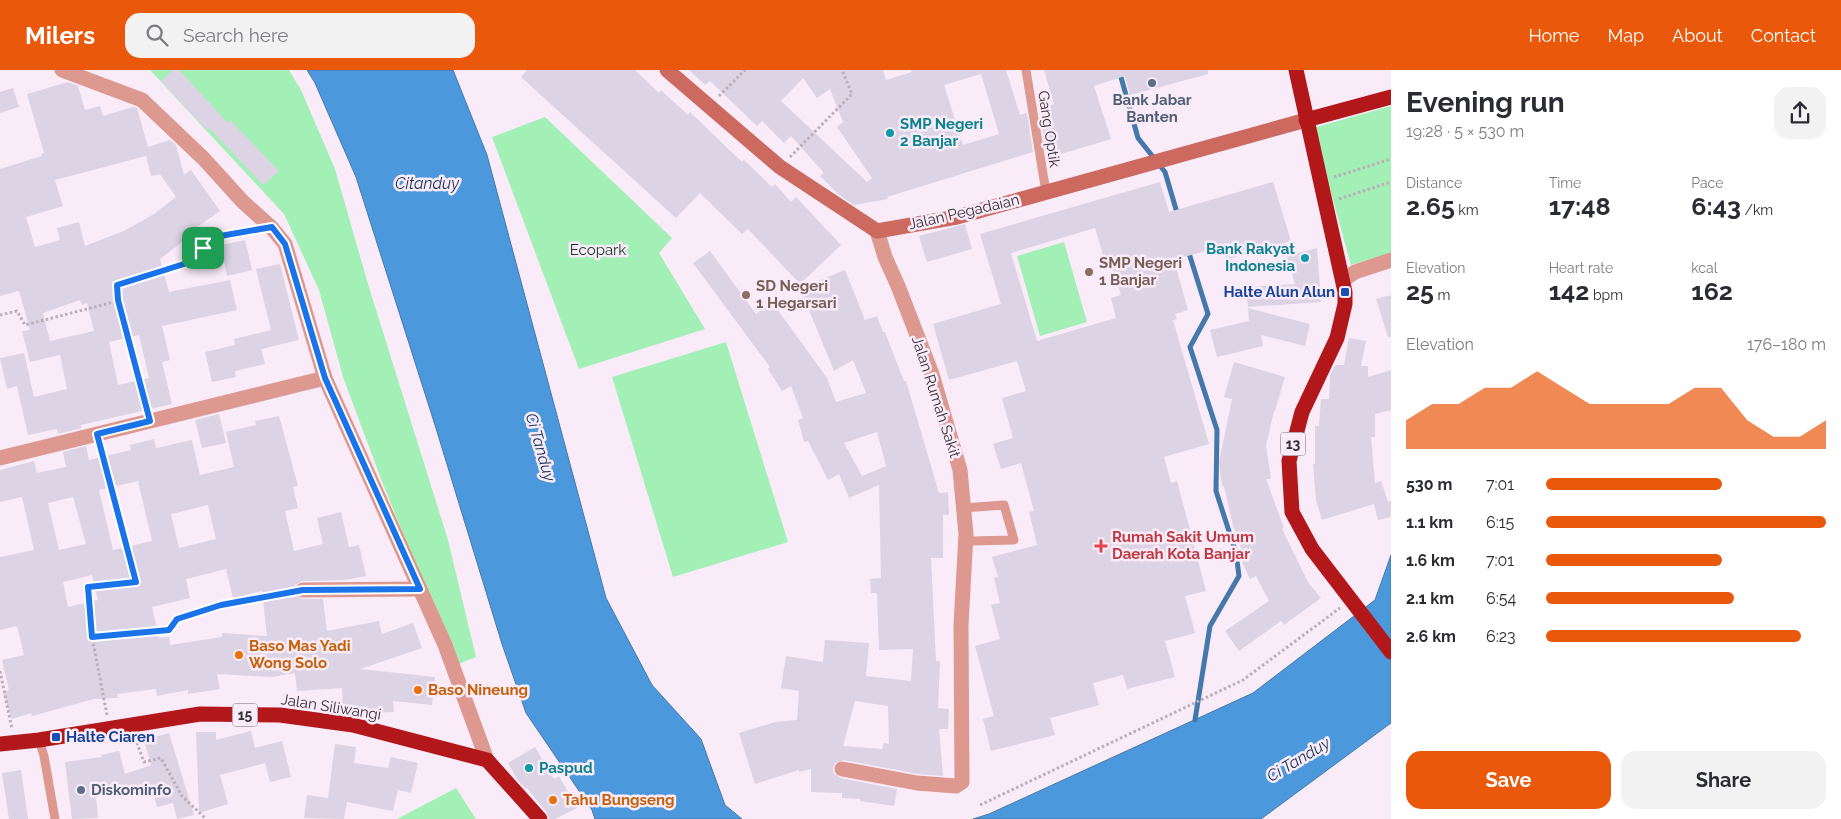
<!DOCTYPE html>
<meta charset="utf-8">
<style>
:root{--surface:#fff;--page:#f2f2f3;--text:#2b2b33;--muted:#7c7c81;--accent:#ea580c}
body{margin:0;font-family:Raleway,sans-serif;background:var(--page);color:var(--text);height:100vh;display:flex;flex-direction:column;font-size:19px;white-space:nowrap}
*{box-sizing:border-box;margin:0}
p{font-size:16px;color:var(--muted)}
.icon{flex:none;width:28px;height:28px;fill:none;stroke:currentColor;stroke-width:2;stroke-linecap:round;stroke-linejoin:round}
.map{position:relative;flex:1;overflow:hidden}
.drawer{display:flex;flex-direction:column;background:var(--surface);width:450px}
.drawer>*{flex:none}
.pin{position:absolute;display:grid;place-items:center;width:42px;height:42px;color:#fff;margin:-21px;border-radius:10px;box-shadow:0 2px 8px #0006}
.round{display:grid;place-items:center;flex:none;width:52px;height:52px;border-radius:15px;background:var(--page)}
.head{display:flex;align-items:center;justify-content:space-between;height:85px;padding:0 15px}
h1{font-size:28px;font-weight:700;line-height:38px}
.metrics{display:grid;grid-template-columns:repeat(3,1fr);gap:8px;height:85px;padding:5px 15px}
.metrics div{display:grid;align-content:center}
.metrics b{font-size:25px;font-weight:700}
.metrics small{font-size:14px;font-weight:400}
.metrics p{font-size:14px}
.chart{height:140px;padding:10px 15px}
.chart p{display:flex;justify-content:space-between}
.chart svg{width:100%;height:90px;margin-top:5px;fill:var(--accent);opacity:.7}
.button{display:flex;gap:10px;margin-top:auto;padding:10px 15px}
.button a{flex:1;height:58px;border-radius:15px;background:var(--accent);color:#fff;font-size:20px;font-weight:700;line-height:58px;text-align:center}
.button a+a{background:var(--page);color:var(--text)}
ul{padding:0 15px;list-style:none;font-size:16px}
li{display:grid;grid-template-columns:80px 60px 1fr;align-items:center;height:38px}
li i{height:12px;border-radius:6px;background:var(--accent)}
header{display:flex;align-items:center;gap:30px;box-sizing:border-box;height:70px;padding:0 25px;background:var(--accent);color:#fff}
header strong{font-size:24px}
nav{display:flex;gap:28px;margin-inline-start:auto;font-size:18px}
.search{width:350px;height:45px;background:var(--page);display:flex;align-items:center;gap:12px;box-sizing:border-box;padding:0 18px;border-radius:15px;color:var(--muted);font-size:19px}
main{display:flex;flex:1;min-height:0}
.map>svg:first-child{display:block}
.green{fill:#a3f0b6}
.water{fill:#4b98dc;stroke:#4478aa}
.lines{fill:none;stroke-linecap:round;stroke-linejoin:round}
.stream{stroke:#4478aa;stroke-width:5}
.building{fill:#dcd3e4;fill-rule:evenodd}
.path{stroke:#baaeb9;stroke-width:3;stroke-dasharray:2.5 2.5;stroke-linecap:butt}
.lane{stroke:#dd988f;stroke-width:9}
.street{stroke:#dd988f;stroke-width:15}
.secondary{stroke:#cd6a60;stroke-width:15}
.highway{stroke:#b21719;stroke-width:15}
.route-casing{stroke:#fff;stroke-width:10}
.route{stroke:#1a73e8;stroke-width:6}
.service-dot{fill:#5c6f8a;stroke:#faebf9;stroke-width:2}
.culture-dot{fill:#0f9aa8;stroke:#faebf9;stroke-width:2}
.education-dot{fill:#8d6e63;stroke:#faebf9;stroke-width:2}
.transit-dot{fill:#1a4fb4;stroke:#faebf9;stroke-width:2}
.health-dot{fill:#e0444e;stroke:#faebf9;stroke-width:2}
.food-dot{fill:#e8710a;stroke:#faebf9;stroke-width:2}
.labels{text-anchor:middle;stroke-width:5;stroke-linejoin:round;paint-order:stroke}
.shield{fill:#faebf9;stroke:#6f676f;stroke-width:1}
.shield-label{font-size:14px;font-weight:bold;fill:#342f34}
.service-label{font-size:15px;font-weight:bold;fill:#4e5e75;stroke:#faebf9}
.culture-label{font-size:15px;font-weight:bold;fill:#0d838f;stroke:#faebf9;text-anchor:start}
.street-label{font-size:15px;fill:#342f34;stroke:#faebf9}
.park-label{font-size:15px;fill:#13381e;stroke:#faebf9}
.education-label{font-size:15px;font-weight:bold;fill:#785e54;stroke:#faebf9;text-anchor:start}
.transit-label{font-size:15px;font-weight:bold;fill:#164399;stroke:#faebf9;text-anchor:end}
.health-label{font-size:15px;font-weight:bold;fill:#be3a42;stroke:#faebf9;text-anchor:start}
.food-label{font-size:15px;font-weight:bold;fill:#c56008;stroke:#faebf9;text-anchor:start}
.water-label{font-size:16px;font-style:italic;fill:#13334f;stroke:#faebf9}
</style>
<header>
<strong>Milers</strong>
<div class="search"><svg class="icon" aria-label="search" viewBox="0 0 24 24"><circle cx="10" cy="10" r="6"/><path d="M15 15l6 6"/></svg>Search here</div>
<nav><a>Home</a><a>Map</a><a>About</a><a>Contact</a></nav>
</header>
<main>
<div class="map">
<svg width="1391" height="749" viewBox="0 0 1391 749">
<rect width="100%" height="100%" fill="#faebf9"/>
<g class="green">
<polygon points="150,0 289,0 301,20 335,99 368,214 448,470 476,587 456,595 381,409 343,307 319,220 284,144"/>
<polygon points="1391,36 1391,183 1351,195 1313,58"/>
<polygon points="545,47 672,168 659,183 705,259 579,299 492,67"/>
<polygon points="1064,172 1087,252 1040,266 1017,186"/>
<polygon points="726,272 788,472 673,507 612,307"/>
<polygon points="456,718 476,749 397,749"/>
</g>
<g class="water">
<polygon points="307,0 453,0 487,85 606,528 652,615 701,669 725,735 742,749 595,749 592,740 526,643 502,574 435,355 356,107 315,13"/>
<polygon points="1391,485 1391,653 1261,749 973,749 989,744 1253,623 1375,530"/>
</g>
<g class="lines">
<g class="stream">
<polyline points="1119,0 1138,68 1165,102 1178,146"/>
<polyline points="1188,180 1208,244 1190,277 1217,360 1216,421 1236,483 1239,506 1210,556 1195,650"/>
</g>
</g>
<g class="building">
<polygon points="173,0 179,0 228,53 230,50 279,101 263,115 209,58 207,60 161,11"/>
<polygon points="527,0 635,0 659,23 661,20 688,45 690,42 742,92 744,90 772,117 775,114 791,132 796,127 841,175 800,214 748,159 742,164 700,123 676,148 521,7"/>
<path d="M689,0H883L886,10L912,2L911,0H1006L1020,45L1027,43L1033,82L887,127L888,129L854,135L838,124L820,106L824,103L791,66L784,73L762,51L757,56L710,11L705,15ZM981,4L999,64L963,75L944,15ZM803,8L817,28L830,19L843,52L837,57L872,108L867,112L781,31Z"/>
<polygon points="1044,0 1208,0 1208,4 1130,25 1125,6 1094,16 1111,69 1051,87 1048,78 1045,79 1039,39 1054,34"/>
<path d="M68,12L78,16L85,40L100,36L103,46L133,37L137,38L148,77L170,70L176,75L184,105L191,100L220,141L194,159L196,161L160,189L169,222L230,210L237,240L162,256L170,290L162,292L172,334L81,355L82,358L58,364L57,359L28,365L17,316L7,319L0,288L24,283L34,327L67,319L60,285L30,292L22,261L30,260L19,221L0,226V99L42,86L41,84L44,83L27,24ZM146,86L151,106L160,104L176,127L154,144L124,161L85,176L79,152L57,158L60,170L35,177L26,147L63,136L55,110ZM80,230L82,235L87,233L94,261L50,271L43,243ZM139,265L149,308L118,315L109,272Z"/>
<polygon points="13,18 19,37 0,43 0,22"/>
<path d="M1160,112L1169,142L1273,112L1291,171L1226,190L1222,176L1174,190L1188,240L1175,244L1177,249L1173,250L1209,374L1164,387L1171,413L1177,411L1206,521L1185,526L1195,563L1165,571L1175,607L1127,619L1123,605L1093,613L1099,635L1050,648L1055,665L991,681L983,649L994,646L975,576L1000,569L991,535L1000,533L994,508L998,507L992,487L1037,475L1029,442L1034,441L1021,393L1001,399L993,374L1013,368L1002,328L1026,321L1017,291L949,310L933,254L1001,234L980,164ZM1095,158L1105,191L1110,190L1121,225L1111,228L1116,248L1037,271L1011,183Z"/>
<polygon points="965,154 972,179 927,192 919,166"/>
<polygon points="245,170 252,200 227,206 221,175"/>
<polygon points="1317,178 1321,232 1248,237 1246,217 1295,214 1287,186"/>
<path d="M710,181L756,244L772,232L827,308L836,332L866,323L853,290L834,301L800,218L845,200L865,250L877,246L883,262H885L904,311H906L939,423L948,422L949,445H943V488H931L936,591H940L938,638L949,639L948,659H939L943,706L918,704L844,690L835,693L833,698V703L840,708L897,719L894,736L860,731V729L842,728V723L811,722V699L799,702V700L755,714L739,663L775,652L797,650L799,621L781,618L786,586L823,592L825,570L869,573L866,606L911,611L913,579L879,580L877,523H871L870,509L881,508L879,415L849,428L839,404L828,410L808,371L804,372L798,350L803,348L791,316L782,321L768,299L770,297L693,193ZM877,362L886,396L862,406L844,373ZM855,631L888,636L889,674L884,673L882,679L843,676Z"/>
<polygon points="280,194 299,270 261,279 265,294 235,301 236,307 212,312 205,282 235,275 234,269 271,260 256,199"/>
<polygon points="1391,225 1391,267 1388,267 1376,229"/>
<polygon points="1248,238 1310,254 1305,276 1261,265 1263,276 1217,287 1210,260 1249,251"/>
<polygon points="1349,268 1366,271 1361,296 1368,296 1368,307 1391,300 1391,340 1375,344 1375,367 1371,367 1375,413 1381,411 1388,432 1391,431 1391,447 1378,450 1374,434 1322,450 1316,430 1313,394 1315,394 1315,356 1319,356 1321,329 1329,329 1330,305 1335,295 1344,295"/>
<polygon points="1234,292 1285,307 1275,341 1274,341 1266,376 1271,409 1266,409 1284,458 1282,459 1308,512 1321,528 1284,555 1281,551 1239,581 1225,561 1269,531 1256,506 1250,509 1240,488 1244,486 1233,456 1224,416 1222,416 1219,392 1232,329 1224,327"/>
<polygon points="219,344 226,373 202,378 195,350"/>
<path d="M279,346L298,416L293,417L298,438L285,441L294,481L323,474L317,448L341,442L349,477L359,475L366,506L345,510L302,511L295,515V524L303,529H323L327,561L379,551L382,564L413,553L422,578L360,599L435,607L432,635L393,631L394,642L343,644L342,618L297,621L295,603L272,607L217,604L220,619L188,624V620L157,626L156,619L117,624L118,628L94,629L32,646L31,643L12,649L3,622L9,620L2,590L24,585L17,556L0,560V487L34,480L22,427L0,432V400L34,391L37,403L66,397L63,382L86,376L89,390L131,380L130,375L154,369L156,378L192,370L200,405L234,397L226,362L256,355L255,351ZM138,411L152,471L113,480L99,420ZM73,427L86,474L59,480L48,433ZM208,435L216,469L179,478L171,444ZM226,499L233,528L262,521L267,566L222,563V567L170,575L169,567L159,568L152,537L190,528L186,509ZM92,505L98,530L68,537L63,512Z"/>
<polygon points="251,661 255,678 282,671 291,707 270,712 265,693 220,705 228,734 199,743 196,662 216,662 216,670"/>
<polygon points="169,663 194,745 177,749 173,733 157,737 153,721 137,726 135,717 96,726 98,748 72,749 65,692 102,687 101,685 119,681 125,704 151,695 144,670"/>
<polygon points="335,674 356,677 354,693 388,698 391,687 418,693 411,723 398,720 393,741 347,732 344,749 304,748 307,725 328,728"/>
<polygon points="535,677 554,709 559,706 577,738 555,749 549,749 547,743 527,718 526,719 518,711 508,693"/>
<polygon points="21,700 28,749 9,749 2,703"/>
</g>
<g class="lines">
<g class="path">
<polyline points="719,26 745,0"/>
<polyline points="790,87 852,24 842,0"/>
<polyline points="1334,107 1391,89"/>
<polyline points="1339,129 1391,112"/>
<polyline points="118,231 146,336"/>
<polyline points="0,245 17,241 25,255 118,231 117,215 183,194 220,166 251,160"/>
<polyline points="100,377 136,512 88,517 92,567 107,645"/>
<polyline points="92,567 169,560 177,549 221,535 290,523"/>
<polyline points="0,601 12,659"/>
<polyline points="135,668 144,692 161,688 182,726 206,749"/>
<polyline points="980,735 1243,610 1340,538"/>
</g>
<g class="lane">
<polyline points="1026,0 1046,122"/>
<polyline points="963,438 1004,435 1014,470 971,471 966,473"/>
<polyline points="39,670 44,686 55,749"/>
</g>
<g class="street">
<polyline points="62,0 142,30 204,89 243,132 271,157 285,174 325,308 445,575 487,690"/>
<polyline points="1343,210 1355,202 1391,190"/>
<polyline points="0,388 325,308"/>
<polyline points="303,520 420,519"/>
<polyline points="842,699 917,713 956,716 962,712 961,555 966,464 960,400 932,304 898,216 885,187 877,161"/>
</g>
<polyline class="secondary" points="667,0 780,97 877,161 957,147 1306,50"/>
<g class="highway">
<polyline points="1296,0 1345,222 1345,234 1337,268 1302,342 1289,391 1292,442 1312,479 1391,582"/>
<polyline points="1306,50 1391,27"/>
<polyline points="0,674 39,670 200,644 280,645 353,655 487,690 540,749"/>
</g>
</g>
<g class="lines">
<defs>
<polygon id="route" points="272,157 285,174 325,308 420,519 303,520 221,535 177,549 169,560 92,567 88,517 136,512 97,364 150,351 118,230 117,215 184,194 220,166"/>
</defs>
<use href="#route" class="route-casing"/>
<use href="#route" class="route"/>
</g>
<g class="service-dot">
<circle cx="1152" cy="13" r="5"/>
<circle cx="81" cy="720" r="5"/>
</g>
<g class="culture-dot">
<circle cx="890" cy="63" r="5"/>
<circle cx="1305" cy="188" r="5"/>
<circle cx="529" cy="698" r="5"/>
</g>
<g class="education-dot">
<circle cx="1089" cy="202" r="5"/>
<circle cx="746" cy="225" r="5"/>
</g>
<g class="transit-dot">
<rect x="1340" y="217" width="10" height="10" rx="2.5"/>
<rect x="51" y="662" width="10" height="10" rx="2.5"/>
</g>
<path class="health-dot" d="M1098.5 468.5h5v5h5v5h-5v5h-5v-5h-5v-5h5z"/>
<g class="food-dot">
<circle cx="239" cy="585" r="5"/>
<circle cx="418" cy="620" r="5"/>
<circle cx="553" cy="730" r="5"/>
</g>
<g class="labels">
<g class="shield">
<rect x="1280.5" y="362.5" width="25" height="23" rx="4"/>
<rect x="232.5" y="633.5" width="25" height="23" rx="4"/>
</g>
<g class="shield-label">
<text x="1293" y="379">13</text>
<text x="245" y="650">15</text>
</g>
<g class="service-label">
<text x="1152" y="35">Bank Jabar<tspan x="1152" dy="17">Banten</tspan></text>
<text x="91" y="725" text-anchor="start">Diskominfo</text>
</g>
<g class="culture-label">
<text x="900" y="59">SMP Negeri<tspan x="900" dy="17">2 Banjar</tspan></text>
<text x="1295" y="184" text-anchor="end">Bank Rakyat<tspan x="1295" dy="17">Indonesia</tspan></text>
<text x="539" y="703">Paspud</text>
</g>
<g class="street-label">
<text transform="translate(1049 59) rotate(81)" y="5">Gang Optik</text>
<text transform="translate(964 142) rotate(-13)" y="5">Jalan Pegadaian</text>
<text transform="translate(936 327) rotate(72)" y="5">Jalan Rumah Sakit</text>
<text transform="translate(331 637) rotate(9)" y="5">Jalan Siliwangi</text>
</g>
<g class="park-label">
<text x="598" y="185">Ecopark</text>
</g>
<g class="education-label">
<text x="1099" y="198">SMP Negeri<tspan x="1099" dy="17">1 Banjar</tspan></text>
<text x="756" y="221">SD Negeri<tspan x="756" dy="17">1 Hegarsari</tspan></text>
</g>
<g class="transit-label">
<text x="1335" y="227">Halte Alun Alun</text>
<text x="66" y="672" text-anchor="start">Halte Ciaren</text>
</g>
<g class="health-label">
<text x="1112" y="472">Rumah Sakit Umum<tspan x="1112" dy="17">Daerah Kota Banjar</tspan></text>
</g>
<g class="food-label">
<text x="249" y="581">Baso Mas Yadi<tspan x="249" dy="17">Wong Solo</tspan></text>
<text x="428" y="625">Baso Nineung</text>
<text x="563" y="735">Tahu Bungseng</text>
</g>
<g class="water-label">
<text x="427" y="119">Citanduy</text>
<text transform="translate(541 377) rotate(74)" y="6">Ci Tanduy</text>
<text transform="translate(1298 689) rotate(-31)" y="6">Ci Tanduy</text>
</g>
</g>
</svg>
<div class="pin" style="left:203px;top:178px;background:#1e9e55"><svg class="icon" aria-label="arrive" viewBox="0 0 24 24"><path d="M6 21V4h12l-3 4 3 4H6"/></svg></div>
</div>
<section class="drawer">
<div class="head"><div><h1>Evening run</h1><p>19:28 · 5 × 530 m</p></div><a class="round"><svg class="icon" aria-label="share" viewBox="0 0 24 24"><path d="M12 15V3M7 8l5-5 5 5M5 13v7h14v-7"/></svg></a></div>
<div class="metrics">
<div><p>Distance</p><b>2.65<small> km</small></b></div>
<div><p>Time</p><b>17:48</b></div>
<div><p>Pace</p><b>6:43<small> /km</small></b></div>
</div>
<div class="metrics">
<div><p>Elevation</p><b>25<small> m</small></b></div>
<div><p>Heart rate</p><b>142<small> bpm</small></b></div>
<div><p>kcal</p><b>162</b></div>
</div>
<div class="chart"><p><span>Elevation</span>176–180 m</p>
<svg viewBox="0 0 160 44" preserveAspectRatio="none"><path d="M0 44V30L10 22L20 22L30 14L40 14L50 6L60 14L70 22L80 22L90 22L100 22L110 14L120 14L130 30L140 38L150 38L160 30V44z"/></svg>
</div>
<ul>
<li><b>530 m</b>7:01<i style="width:63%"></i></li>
<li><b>1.1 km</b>6:15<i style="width:100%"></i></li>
<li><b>1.6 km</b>7:01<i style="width:63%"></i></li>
<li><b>2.1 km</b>6:54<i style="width:67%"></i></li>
<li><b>2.6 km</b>6:23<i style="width:91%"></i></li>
</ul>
<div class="button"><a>Save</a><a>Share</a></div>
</section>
</main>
